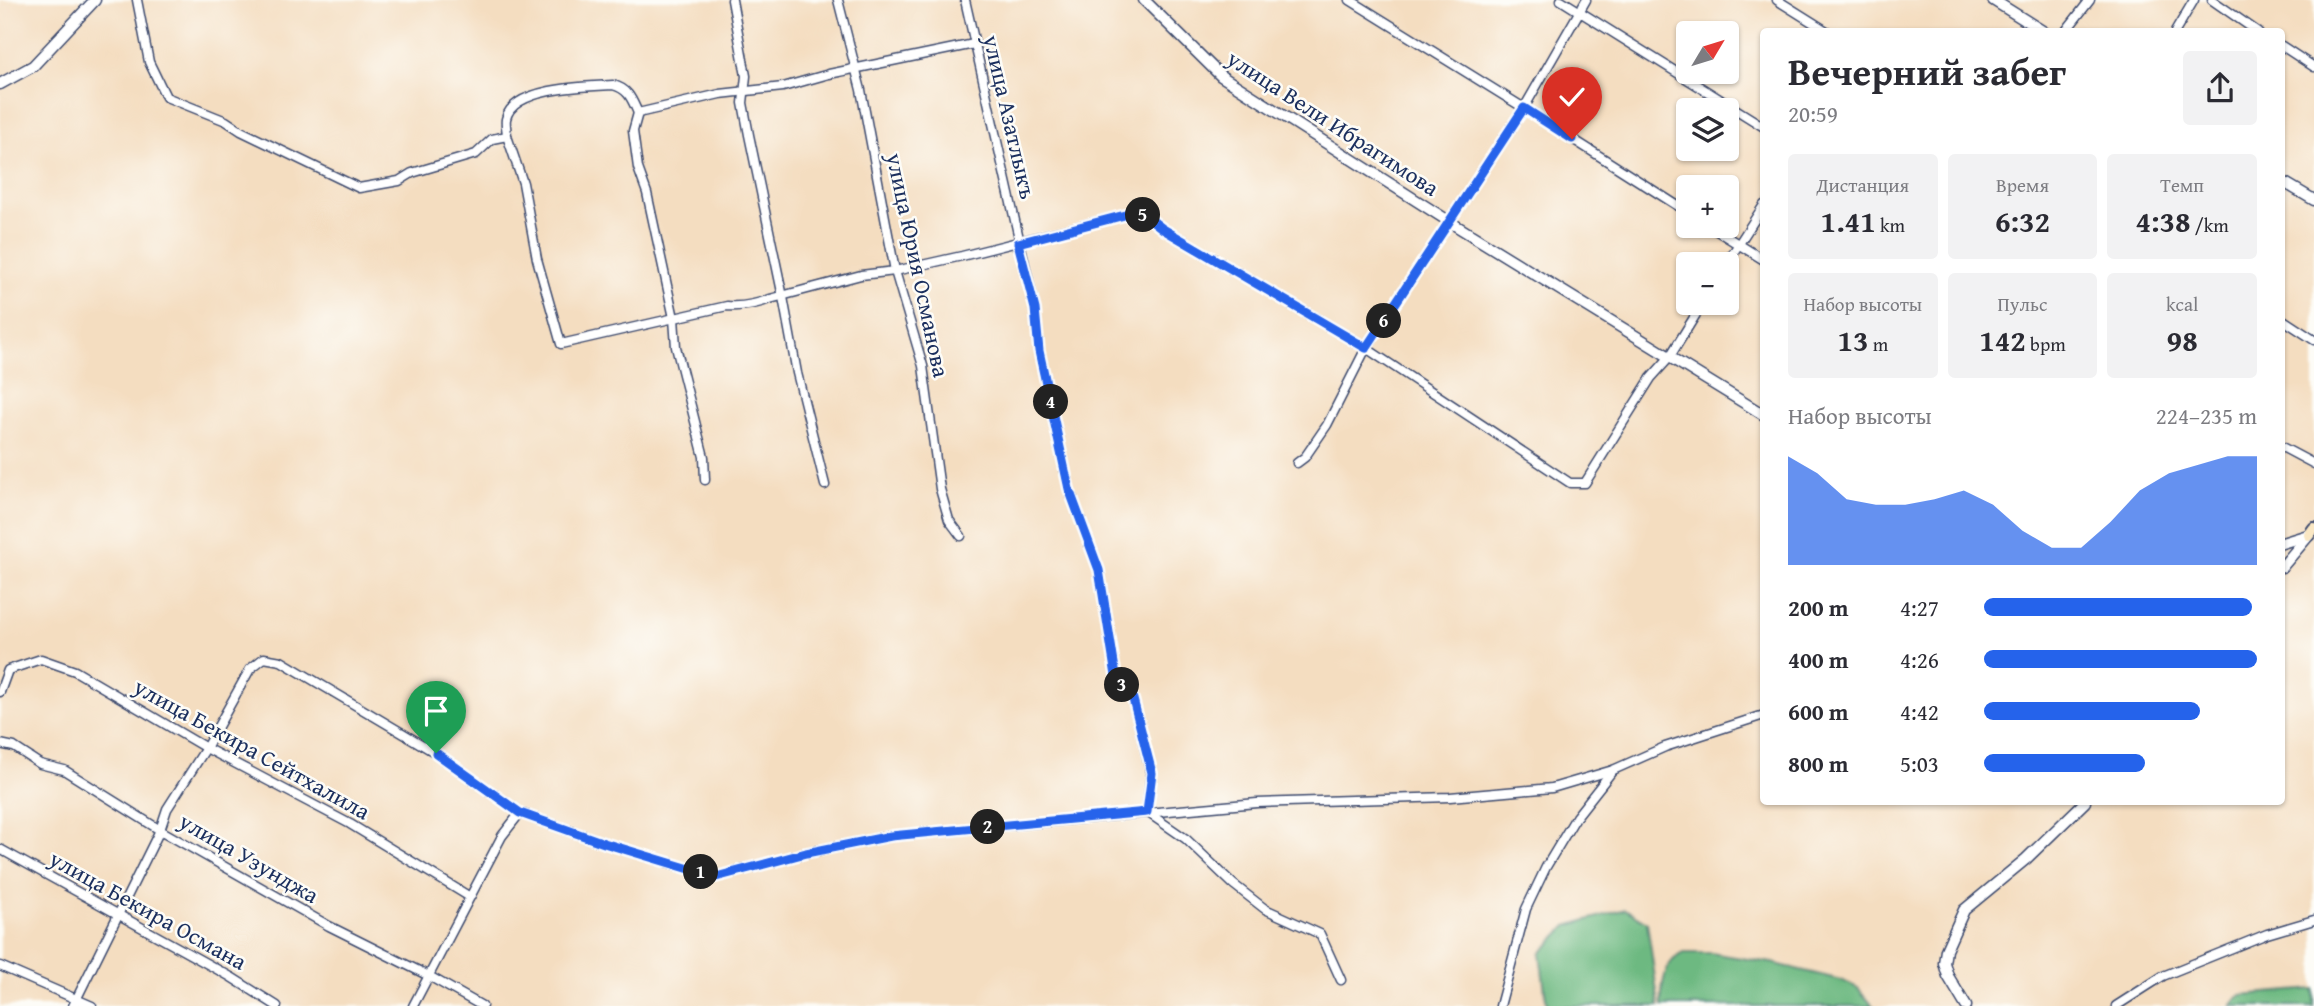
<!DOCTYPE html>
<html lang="ru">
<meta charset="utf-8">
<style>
:root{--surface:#fff;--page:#f2f2f3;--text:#2b2b33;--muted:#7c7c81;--accent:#2563eb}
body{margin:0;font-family:"Gentium Book Plus",serif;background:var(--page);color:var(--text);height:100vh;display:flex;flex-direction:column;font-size:26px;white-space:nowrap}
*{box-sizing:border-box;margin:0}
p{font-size:23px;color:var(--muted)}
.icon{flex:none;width:38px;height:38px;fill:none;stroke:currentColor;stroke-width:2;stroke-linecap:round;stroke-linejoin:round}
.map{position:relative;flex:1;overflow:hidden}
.panel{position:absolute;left:1760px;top:28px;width:525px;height:777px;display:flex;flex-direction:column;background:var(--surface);border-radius:7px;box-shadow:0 2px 5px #0004}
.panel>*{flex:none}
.needle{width:46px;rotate:52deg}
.fabs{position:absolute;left:1676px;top:21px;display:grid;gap:14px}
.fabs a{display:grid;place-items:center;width:63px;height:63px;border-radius:7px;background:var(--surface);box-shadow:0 2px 5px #0004;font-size:35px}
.pin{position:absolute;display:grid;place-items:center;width:60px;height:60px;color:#fff;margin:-72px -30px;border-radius:50% 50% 50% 0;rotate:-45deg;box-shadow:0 0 7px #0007}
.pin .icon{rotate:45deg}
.km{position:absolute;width:35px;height:35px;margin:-18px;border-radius:50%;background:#222;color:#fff;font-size:19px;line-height:35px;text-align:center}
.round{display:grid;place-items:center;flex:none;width:74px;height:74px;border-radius:7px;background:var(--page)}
.overview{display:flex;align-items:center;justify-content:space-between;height:119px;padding:0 28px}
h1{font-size:38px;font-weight:800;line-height:52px}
.metrics{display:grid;grid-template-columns:repeat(3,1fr);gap:10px;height:119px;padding:7px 28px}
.metrics div{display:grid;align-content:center;border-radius:7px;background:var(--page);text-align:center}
.metrics b{font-size:30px;font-weight:800}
.metrics small{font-size:19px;font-weight:400}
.metrics p{font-size:19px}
.chart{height:196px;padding:14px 28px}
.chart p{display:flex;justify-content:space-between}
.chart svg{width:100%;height:126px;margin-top:7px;fill:var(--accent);opacity:.7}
ul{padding:0 28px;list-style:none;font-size:23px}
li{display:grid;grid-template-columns:112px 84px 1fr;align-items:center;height:52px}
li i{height:18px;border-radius:9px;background:var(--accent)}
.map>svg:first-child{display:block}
.forest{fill:#6db981;stroke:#447470;stroke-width:2}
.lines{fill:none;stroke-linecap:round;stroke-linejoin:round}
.minor-casing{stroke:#3c496d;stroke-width:11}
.tertiary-casing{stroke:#3c496d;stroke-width:13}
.secondary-casing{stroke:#3c496d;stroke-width:14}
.minor{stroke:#fff;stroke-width:8}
.tertiary{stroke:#fff;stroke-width:10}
.secondary{stroke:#fae7c3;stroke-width:10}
.route-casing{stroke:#fff;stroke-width:14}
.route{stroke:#2563eb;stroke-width:9}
.labels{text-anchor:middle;stroke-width:5;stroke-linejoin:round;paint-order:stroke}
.street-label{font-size:23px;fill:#1b2f5e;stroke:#fdfcf7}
</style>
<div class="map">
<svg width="2314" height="1006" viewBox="0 0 2314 1006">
<rect width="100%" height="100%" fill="#fdfcf7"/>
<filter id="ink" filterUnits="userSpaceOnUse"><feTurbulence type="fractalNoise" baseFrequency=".0143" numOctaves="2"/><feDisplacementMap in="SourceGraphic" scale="14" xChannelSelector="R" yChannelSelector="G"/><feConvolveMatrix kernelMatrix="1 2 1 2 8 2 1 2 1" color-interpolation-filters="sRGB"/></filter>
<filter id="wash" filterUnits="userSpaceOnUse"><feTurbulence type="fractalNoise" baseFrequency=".00686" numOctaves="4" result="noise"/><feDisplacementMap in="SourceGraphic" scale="28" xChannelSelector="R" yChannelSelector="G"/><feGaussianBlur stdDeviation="1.57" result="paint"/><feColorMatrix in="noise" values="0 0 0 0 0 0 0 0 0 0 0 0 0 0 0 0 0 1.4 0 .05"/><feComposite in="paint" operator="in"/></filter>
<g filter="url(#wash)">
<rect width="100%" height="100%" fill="#f4ddc0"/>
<g class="forest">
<polygon points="1625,909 1647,922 1659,1006 1547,1006 1540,954 1567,926"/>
<path d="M1684,953H1711L1772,963L1841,980L1858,988L1873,1006H1662C1661,987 1664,960 1684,953Z"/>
<polygon points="2314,989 2314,1006 2232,1006 2241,995"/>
</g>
</g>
<g filter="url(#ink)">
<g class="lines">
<defs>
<g id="minor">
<path d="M137,0L149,62L166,97L226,121L241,131L359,188L399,181L412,173L476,154L492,139L507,136L523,183L537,259L561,344L727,306C743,307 755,305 770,299L861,275L895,271L962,256L1140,211L1163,229L1366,348L1570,483H1585L1651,378L1669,358L1703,303"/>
<polyline points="732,0 746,76 743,103 749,135 783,297 797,373 825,485"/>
<polyline points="838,0 861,90 895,271 923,366 940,489 949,520 961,536"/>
<polyline points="965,0 1035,309 1039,351 1069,489 1099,570 1116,676 1133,699 1151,773 1147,812 1186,839 1233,884 1265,909 1320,934 1341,980"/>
<polyline points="1350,0 1524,108 1689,213"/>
<polyline points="1561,0 1764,127"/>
<polyline points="1777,0 1828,32"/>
<polyline points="2212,0 2258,32"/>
<polyline points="2065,32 2090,0"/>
<polyline points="2175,32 2194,0"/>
<polyline points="2282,46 2314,67"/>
<polyline points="638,113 633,131 638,168 647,193 674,318 676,347 704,457 705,480"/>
<path d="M507,136C507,131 505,124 506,119C512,87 589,86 613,85C629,89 632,100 638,113L720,94L783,87L829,74L974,44"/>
<polyline points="1709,226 1764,260"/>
<polyline points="1726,264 1764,205"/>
<polyline points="2282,319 2314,340"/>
<polyline points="2282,447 2314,464"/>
<polyline points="1297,463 1305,457 1327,425 1366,348 1524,108 1586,0"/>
<polyline points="0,692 8,670 41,659 75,671 206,748 350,824 470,897"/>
<polyline points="0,744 14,747 40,764 64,770 160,830 329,926 429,976 482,1006"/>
<polyline points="0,849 231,977 277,1006"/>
<polyline points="0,966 92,1006"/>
<polyline points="73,1006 160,830 167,809 206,748 250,669 264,658 281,661 436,753 520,813 604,843 716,877 806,853 891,836 1257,803 1450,797 1552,788 1613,770"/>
<polyline points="413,1006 502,836 520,813"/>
<polyline points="1500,1006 1526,909 1546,867 1576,817 1613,770 1665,747 1764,715"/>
<polyline points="2116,1006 2163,976 2267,934 2314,920"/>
</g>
<g id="tertiary">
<polyline points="1144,0 1221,76 1450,222 1764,415"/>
<polyline points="1993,0 2044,32"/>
<polyline points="0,84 33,66 95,0"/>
<polyline points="2282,181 2314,200"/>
<polyline points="2282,543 2308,535"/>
<polyline points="2282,567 2309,535"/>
<polyline points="1966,1006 1948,976 1944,963 1946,950 1964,910 2026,859 2085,802"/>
</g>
<polyline id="secondary" points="2309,535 2314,528"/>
</defs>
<use href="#minor" class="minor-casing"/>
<use href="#tertiary" class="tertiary-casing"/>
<use href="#secondary" class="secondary-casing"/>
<use href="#minor" class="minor"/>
<use href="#tertiary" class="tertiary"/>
<use href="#secondary" class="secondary"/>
</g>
</g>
<g class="lines" filter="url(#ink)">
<defs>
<polyline id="route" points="436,753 520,813 604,843 716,877 806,853 891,836 1147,812 1152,773 1133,699 1116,676 1099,570 1069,489 1039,351 1035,309 1018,243 1140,211 1163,229 1366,348 1524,108 1572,139"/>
</defs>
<use href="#route" class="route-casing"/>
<use href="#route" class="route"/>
</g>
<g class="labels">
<g class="street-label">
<text transform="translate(1010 117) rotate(77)" y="8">улица Азатлыкъ</text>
<text transform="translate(1333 123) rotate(33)" y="8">улица Вели Ибрагимова</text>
<text transform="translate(918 265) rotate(78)" y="8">улица Юрия Османова</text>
<text transform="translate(252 749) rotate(29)" y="8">улица Бекира Сейтхалила</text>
<text transform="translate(249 858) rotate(30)" y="8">улица Узунджа</text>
<text transform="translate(148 910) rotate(29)" y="8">улица Бекира Османа</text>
</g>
</g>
</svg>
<div class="fabs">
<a><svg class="needle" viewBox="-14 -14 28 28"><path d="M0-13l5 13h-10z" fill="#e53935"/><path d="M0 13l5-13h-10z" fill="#7c7c81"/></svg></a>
<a><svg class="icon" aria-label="layers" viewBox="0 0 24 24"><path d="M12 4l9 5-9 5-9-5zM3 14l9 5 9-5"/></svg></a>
<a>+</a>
<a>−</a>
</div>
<div class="pin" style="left:436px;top:753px;background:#1e9e55"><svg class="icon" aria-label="arrive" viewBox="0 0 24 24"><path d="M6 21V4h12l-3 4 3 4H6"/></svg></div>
<div class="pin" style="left:1572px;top:139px;background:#d93025"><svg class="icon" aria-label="check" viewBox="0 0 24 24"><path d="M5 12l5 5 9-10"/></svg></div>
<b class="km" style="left:701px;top:872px">1</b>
<b class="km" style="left:988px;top:827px">2</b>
<b class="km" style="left:1122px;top:685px">3</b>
<b class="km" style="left:1051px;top:402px">4</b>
<b class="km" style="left:1143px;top:215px">5</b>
<b class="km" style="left:1384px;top:321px">6</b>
<section class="panel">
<div class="overview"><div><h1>Вечерний забег</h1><p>20:59</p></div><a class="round"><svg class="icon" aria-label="share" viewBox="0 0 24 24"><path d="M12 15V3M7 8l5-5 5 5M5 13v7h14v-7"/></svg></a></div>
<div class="metrics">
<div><p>Дистанция</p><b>1.41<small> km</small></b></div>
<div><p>Время</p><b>6:32</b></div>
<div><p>Темп</p><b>4:38<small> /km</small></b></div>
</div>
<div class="metrics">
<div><p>Набор высоты</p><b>13<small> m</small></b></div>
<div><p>Пульс</p><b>142<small> bpm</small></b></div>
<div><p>kcal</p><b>98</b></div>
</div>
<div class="chart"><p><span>Набор высоты</span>224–235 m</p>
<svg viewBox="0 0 160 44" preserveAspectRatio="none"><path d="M0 44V6L10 12L20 21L30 23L40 23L50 21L60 18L70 23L80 32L90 38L100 38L110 29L120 18L130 12L140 9L150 6L160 6V44z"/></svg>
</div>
<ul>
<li><b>200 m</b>4:27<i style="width:98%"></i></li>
<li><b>400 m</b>4:26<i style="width:100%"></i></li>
<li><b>600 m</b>4:42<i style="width:79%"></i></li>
<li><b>800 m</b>5:03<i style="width:59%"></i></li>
</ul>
</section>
</div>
